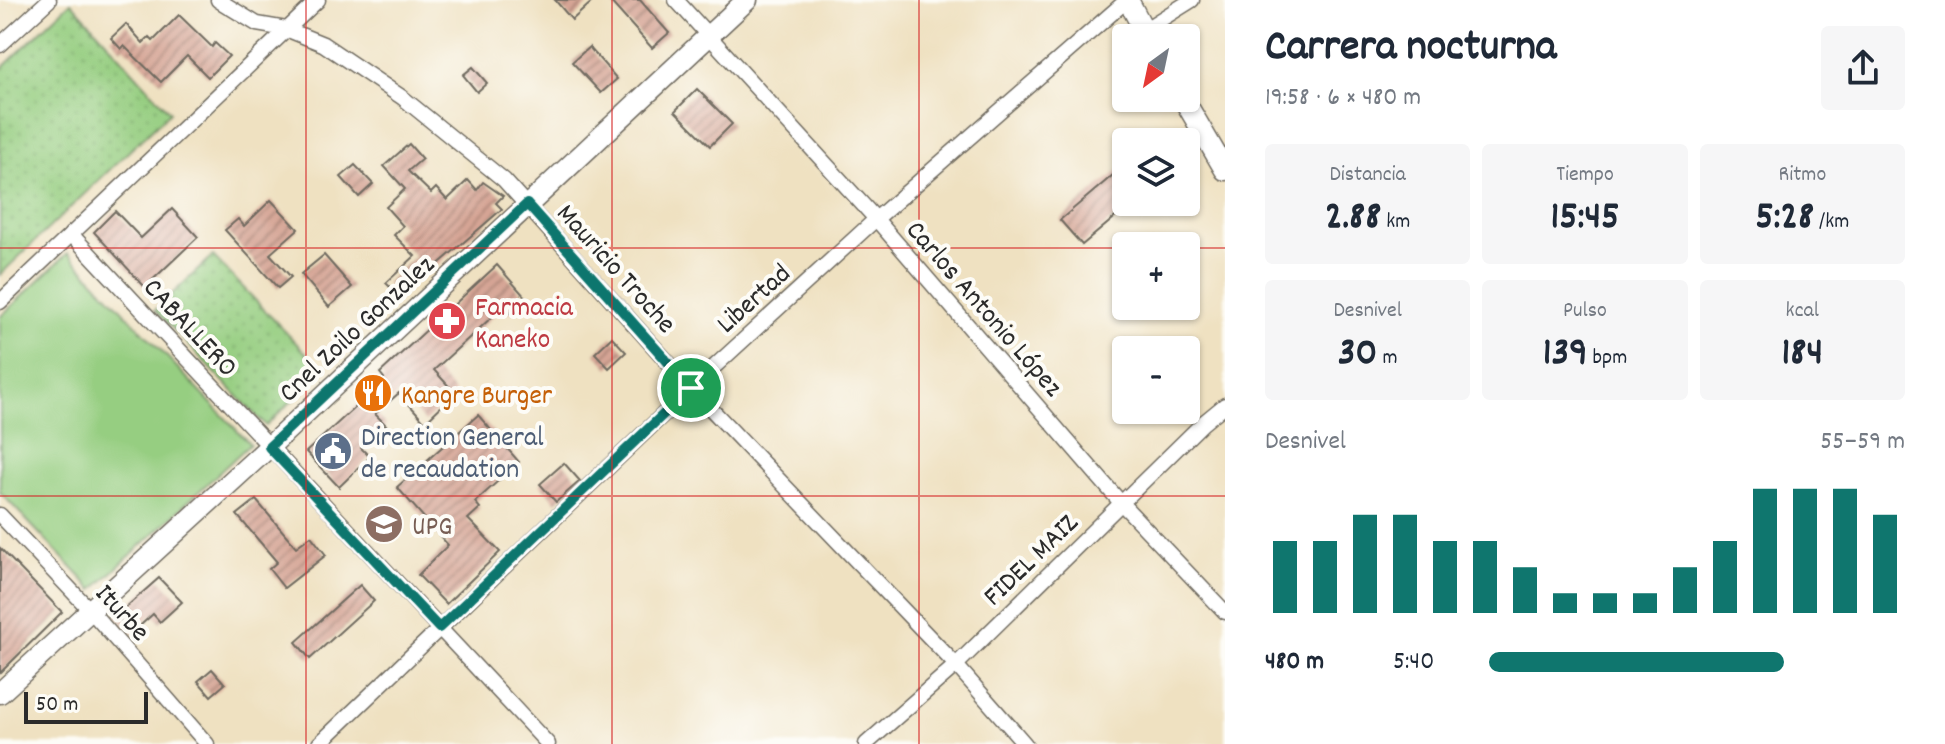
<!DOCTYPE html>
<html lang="es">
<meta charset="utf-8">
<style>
:root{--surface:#fff;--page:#f6f6f7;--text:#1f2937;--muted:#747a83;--accent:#0f766e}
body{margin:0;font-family:Dekko,sans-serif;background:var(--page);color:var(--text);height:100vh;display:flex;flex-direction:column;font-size:30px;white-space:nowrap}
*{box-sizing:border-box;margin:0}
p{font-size:26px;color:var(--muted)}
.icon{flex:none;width:44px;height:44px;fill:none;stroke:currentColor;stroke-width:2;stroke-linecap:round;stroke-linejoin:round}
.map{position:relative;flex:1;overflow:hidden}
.sheet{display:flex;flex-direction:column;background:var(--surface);width:720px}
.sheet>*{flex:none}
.needle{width:52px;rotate:213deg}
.fabs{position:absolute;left:1112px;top:24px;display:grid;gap:16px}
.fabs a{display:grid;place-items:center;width:88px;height:88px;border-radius:8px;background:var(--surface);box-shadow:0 2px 6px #0004;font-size:40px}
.scale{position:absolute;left:24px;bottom:20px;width:124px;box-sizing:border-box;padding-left:8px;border:4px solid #2b2b2b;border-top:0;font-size:22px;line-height:28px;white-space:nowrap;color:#2b2b2b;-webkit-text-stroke:6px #fdfcf7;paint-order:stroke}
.pin{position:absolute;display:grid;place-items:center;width:68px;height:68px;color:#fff;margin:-34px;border:4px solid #fff;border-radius:50%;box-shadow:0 2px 8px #0007}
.round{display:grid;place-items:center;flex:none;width:84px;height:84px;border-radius:8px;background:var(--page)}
.head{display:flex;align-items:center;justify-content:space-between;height:136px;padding:0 40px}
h1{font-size:44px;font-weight:700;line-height:60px}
.metrics{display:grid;grid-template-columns:repeat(3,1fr);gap:12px;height:136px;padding:8px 40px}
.metrics div{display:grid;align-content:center;border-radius:8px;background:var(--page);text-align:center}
.metrics b{font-size:40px;font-weight:700}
.metrics small{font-size:22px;font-weight:400}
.metrics p{font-size:22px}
.chart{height:224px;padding:16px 40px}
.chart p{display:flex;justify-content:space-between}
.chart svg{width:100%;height:144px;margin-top:8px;stroke:var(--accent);stroke-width:6}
ul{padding:0 40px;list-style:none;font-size:26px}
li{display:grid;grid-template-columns:128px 96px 1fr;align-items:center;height:60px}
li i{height:20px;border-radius:10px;background:var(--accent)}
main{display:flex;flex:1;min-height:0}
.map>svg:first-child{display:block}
.grass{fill:url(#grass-dots);stroke:#607c56;stroke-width:2}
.green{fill:#96ce81;stroke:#607c56;stroke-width:2}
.building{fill:url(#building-hatch)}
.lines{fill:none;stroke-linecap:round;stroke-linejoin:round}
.street-casing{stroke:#706b60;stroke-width:17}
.secondary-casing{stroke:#706b60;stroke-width:23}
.street{stroke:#fff;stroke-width:14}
.secondary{stroke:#fff;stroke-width:20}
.route-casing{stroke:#fff;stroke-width:16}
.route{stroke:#0f766e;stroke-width:10}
.grid{fill:none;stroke:#d62828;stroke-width:2;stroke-opacity:0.55}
.labels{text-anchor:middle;stroke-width:8;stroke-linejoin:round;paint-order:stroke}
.street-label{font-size:28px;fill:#2b2b2b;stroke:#fdfcf7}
.health-label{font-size:28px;fill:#be3a42;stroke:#fdfcf7;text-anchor:start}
.food-label{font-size:28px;fill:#c56008;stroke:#fdfcf7;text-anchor:start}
.service-label{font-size:28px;fill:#4e5e75;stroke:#fdfcf7;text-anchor:start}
.education-label{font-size:28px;fill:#785e54;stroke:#fdfcf7;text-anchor:start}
</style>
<main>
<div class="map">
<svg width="1225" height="744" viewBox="0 0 1225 744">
<defs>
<pattern id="grass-dots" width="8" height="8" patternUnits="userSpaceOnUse" patternTransform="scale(2)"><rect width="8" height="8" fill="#96ce81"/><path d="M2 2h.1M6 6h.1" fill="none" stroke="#81b170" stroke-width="1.8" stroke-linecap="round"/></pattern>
<pattern id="building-hatch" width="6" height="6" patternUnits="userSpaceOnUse" patternTransform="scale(2)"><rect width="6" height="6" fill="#d6a595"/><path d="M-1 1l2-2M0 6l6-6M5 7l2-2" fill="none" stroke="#ae877a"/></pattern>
</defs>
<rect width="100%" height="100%" fill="#fdfcf7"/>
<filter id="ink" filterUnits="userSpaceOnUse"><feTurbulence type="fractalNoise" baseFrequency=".0125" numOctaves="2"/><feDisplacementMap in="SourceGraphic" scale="16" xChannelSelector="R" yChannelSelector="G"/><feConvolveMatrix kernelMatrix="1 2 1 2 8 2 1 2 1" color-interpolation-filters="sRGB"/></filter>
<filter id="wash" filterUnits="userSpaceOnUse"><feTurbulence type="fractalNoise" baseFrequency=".006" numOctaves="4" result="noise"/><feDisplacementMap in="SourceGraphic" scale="32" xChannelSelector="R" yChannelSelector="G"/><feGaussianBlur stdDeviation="1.8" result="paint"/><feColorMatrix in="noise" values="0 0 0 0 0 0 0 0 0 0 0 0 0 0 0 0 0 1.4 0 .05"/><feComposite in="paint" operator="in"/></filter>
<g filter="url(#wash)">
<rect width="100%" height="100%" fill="#efe1c1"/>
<g class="grass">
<polygon points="71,2 170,112 0,275 0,70"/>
<polygon points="213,256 323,371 266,426 155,310"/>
</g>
<polygon class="green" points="68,253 250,444 93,590 0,492 0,317"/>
<g id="blocks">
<g class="building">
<polygon points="555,0 594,0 572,20"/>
<polygon points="609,0 640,0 669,33 652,48"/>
<polygon points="179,15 212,47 215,43 229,56 208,77 187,56 161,82 124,46 121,49 111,38 126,24 143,43 149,37 153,41"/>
<polygon points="589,47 617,79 601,93 572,62"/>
<polygon points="473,67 487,83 477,92 463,75"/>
<polygon points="697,89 732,124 710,146 675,111"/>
<polygon points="409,144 422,159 408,171 431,193 436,188 447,200 468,180 477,190 483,182 503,196 496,203 502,209 434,268 430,263 397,294 386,283 415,256 394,235 403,226 386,207 405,189 384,166"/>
<polygon points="1126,164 1126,208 1082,245 1060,220"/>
<polygon points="355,165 373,184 359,197 341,177"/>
<polygon points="271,200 298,229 270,254 291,277 278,288 225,230 238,219 244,226"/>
<polygon points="172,209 198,237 145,287 94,232 115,211 141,238"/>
<polygon points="324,255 352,287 329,307 301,274"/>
<polygon points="497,265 526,298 510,313 504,306 434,370 455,393 425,422 399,393 375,414 386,425 361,448 370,457 339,487 306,452 365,398 363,396 384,378 380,373"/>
<polygon points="612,337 626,352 609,368 595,353"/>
<polygon points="478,415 519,462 475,502 480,508 468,519 500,552 446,604 418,575 448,545 397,487"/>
<polygon points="564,463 580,481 556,502 540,484"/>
<polygon points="256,500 296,547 311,536 326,555 284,588 269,569 277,562 237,515"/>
<polygon points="0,548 62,612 0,673"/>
<polygon points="159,578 182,602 160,622 153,614 132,633 116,616"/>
<polygon points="360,585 374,601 310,659 296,642"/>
<polygon points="212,669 225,684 211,696 198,681"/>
</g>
</g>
</g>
<g filter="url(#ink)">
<use href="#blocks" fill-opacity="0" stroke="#706b60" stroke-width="2"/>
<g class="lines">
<defs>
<g id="street">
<polyline points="218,0 257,24 286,29 323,44 403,98 504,180 691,388 956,665 1025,744"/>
<polyline points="676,0 876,219 1122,504 1225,612"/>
<polyline points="1144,30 1192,0"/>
<polyline points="0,45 49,0"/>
<polyline points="71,234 548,744"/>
<polyline points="0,302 318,0"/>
<polyline points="0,515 90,610 207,744"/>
<polyline points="319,744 691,388 876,219 1127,0"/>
<polyline points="866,744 956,665 1203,423 1225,405"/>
</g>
<g id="secondary">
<polyline points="1128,0 1148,38"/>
<polyline points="1183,98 1225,170"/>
<polyline points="0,693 269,447 747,0"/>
</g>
</defs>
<use href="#street" class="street-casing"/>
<use href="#secondary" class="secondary-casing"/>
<use href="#street" class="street"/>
<use href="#secondary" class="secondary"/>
</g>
</g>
<g class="lines" filter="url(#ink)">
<defs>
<polygon id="route" points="527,204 691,388 439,628 269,447"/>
</defs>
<use href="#route" class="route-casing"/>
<use href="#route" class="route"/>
</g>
<path class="grid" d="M306,0V744M612,0V744M919,0V744M0,248H1126M1186,248H1225M0,496H1225"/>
<defs>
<symbol id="pharmacy-disc" viewBox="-11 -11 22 22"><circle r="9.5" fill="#e0444e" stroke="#fdfcf7"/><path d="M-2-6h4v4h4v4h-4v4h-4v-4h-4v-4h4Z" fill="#fff"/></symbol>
<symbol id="restaurant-disc" viewBox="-11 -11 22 22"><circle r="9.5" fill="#e8710a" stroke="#fdfcf7"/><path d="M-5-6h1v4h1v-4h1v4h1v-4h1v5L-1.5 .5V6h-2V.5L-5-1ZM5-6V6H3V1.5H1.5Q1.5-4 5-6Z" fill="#fff"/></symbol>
<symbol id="civic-disc" viewBox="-11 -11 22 22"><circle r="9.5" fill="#5c6f8a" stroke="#fdfcf7"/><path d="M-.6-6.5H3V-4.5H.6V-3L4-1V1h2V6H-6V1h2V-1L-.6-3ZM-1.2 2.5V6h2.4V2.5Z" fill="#fff"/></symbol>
<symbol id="university-disc" viewBox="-11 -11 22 22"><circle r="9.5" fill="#8d6e63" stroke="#fdfcf7"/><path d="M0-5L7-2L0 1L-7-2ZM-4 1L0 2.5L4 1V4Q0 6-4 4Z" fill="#fff"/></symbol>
</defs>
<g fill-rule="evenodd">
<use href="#pharmacy-disc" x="425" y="299" width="44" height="44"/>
<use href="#restaurant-disc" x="351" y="371" width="44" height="44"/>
<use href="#civic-disc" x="311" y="429" width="44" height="44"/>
<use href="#university-disc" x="362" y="502" width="44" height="44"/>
</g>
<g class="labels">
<g class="street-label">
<text transform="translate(618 267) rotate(48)" y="10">Mauricio Troche</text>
<text transform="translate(752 297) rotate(-42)" y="10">Libertad</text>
<text transform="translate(986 307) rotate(49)" y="10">Carlos Antonio López</text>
<text transform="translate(192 326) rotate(47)" y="10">CABALLERO</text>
<text transform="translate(355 327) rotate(-43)" y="10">Cnel Zoilo Gonzalez</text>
<text transform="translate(1029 558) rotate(-44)" y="10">FIDEL MAIZ</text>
<text transform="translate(124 611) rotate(48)" y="10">Iturbe</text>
</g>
<g class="health-label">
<text x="475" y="315">Farmacia<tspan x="475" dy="32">Kaneko</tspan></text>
</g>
<g class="food-label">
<text x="401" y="403">Kangre Burger</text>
</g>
<g class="service-label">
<text x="361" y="445">Direction General<tspan x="361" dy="32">de recaudation</tspan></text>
</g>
<g class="education-label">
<text x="412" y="534">UPG</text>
</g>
</g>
</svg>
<div class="fabs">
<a><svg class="needle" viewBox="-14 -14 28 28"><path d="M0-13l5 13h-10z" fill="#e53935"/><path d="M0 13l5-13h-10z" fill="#747a83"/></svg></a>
<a><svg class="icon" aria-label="layers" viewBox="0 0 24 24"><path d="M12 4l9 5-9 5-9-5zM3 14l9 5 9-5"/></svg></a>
<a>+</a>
<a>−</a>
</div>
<div class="scale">50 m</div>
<div class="pin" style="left:691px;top:388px;background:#1e9e55"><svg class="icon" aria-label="arrive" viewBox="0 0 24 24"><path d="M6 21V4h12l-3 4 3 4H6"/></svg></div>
</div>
<section class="sheet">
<div class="head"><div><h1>Carrera nocturna</h1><p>19:58 · 6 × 480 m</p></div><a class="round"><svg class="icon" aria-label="share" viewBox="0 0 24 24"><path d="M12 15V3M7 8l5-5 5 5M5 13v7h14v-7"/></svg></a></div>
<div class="metrics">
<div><p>Distancia</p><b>2.88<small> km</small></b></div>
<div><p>Tiempo</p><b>15:45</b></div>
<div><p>Ritmo</p><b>5:28<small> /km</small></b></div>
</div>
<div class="metrics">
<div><p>Desnivel</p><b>30<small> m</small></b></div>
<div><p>Pulso</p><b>139<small> bpm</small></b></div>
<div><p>kcal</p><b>184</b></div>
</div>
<div class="chart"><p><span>Desnivel</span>55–59 m</p>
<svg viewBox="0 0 160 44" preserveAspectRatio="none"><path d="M5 44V22M15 44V22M25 44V14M35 44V14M45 44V22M55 44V22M65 44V30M75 44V38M85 44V38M95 44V38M105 44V30M115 44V22M125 44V6M135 44V6M145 44V6M155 44V14"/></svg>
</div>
<ul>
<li><b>480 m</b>5:40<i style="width:71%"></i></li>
</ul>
</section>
</main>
